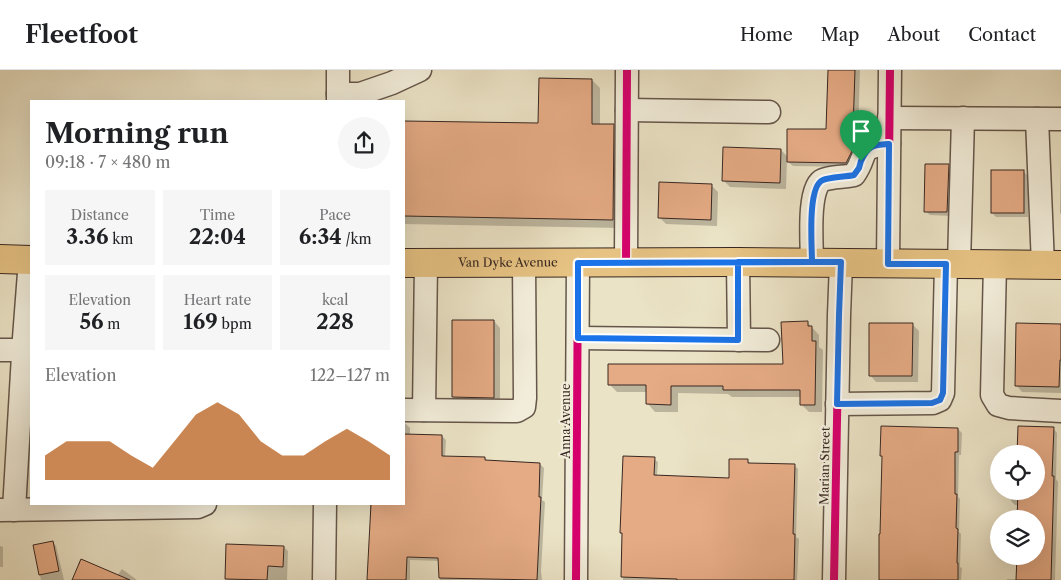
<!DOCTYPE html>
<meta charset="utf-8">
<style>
:root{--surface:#fff;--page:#f6f6f6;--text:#202124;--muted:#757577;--line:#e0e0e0;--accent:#b45309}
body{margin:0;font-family:"Libre Caslon Text",serif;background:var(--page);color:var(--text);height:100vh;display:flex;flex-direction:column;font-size:19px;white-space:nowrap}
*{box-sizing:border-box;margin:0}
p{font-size:16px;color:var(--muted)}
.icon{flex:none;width:28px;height:28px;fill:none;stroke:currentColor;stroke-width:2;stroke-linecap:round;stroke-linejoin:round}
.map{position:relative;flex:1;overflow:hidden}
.details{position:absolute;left:30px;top:30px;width:375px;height:405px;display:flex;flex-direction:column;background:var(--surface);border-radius:0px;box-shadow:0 5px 20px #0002}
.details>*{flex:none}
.fabs{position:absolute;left:990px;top:375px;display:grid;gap:10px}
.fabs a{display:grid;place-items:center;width:55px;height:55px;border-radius:50%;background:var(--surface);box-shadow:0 5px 20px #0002;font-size:25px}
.pin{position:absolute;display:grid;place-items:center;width:42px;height:42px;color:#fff;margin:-51px -21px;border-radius:50% 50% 50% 0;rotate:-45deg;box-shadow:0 0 5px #0007}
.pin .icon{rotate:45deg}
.round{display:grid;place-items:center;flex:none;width:52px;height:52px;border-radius:26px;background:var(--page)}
.head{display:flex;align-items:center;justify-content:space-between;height:85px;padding:0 15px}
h1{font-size:28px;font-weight:700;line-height:38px}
.figures{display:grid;grid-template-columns:repeat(3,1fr);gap:8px;height:85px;padding:5px 15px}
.figures div{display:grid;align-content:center;border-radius:0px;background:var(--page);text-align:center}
.figures b{font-size:21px;font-weight:700}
.figures small{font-size:14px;font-weight:400}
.figures p{font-size:14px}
.chart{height:140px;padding:10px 15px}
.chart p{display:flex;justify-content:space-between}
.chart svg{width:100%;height:90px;margin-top:5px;fill:var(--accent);opacity:.7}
header{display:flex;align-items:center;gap:30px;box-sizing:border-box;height:70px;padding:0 25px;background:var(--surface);border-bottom:1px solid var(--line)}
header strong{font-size:24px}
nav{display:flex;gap:28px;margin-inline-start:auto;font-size:18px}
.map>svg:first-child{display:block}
.shadow{fill:#0003}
.building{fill:#e5ab85;stroke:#382721}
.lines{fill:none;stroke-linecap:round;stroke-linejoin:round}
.minor-casing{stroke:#65564a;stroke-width:25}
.major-casing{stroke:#382721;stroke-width:30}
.minor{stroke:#f2edda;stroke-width:22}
.major{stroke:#e6c283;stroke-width:28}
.cycleway-casing{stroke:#f2edda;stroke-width:11}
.cycleway{stroke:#d6006c;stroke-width:8}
.route-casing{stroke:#fff;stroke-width:10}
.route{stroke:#1a73e8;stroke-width:6}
.labels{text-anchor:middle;stroke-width:4.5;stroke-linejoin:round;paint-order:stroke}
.street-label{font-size:12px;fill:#382721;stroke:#f2edda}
</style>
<header>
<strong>Fleetfoot</strong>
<nav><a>Home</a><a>Map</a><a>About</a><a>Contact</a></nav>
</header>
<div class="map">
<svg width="1061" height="510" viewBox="0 0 1061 510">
<rect width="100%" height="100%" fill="#ebe3c6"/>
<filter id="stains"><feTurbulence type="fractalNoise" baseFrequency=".004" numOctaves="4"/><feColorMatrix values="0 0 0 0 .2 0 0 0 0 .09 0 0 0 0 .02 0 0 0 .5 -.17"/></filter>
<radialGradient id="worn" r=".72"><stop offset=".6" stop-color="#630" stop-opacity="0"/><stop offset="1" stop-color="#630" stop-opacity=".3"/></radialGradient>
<g class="shadow">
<polygon points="829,0 860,0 858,64 860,66 860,79 851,97 793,96 787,91 786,119 730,117 723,110 781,80 788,87 827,61"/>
<polygon points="592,10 600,18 600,55 613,55 621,64 621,158 404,154 404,52 540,55"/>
<polygon points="1061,88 1061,144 1060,143"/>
<polygon points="948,95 952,100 951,146 930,145 925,141"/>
<polygon points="1024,102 1028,106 1028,147 996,147 992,143"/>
<polygon points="711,115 718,122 717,156 666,154 659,147"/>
<polygon points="494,251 500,258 500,334 460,333 453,327"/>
<polygon points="807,252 819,265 819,277 823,280 822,342 809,342 801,334 801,327 732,327 728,324 678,323 678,342 655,342 648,334 648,322 617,322 609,314 784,296"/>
<polygon points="912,254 919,261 918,312 876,312 870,305"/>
<polygon points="1061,256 1061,323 1022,322 1016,315"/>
<polygon points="404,354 406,354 410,358 410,365 442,366 446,370 445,387 485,388 488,392 540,394 544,398 542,430 545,432 541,501 542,510 440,510 440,491 410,490 410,510 369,510 371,445 370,443 370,434 404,434"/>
<polygon points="1053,358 1057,363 1056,409 1058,412 1055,510 1007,510 1007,509 1017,509 1036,486 1036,449 1019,435 1015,435 1011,431 1011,421 1036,421"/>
<polygon points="958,359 962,363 961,385 959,385 958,427 960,429 959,462 961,464 960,497 962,498 961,510 880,510 884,388 881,385"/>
<polygon points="654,389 658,392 657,406 730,409 747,390 751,394 795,396 798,399 796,467 799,469 797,510 623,510 624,465"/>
<polygon points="53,472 56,476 64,510 41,510 34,476"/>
<polygon points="0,476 3,477 3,497 0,497"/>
<polygon points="284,477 288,481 287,510 228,510 226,508"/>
<polygon points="80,490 117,506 122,499 137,510 74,510 80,496 78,494"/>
</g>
<g class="building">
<polygon points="828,0 855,0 853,60 856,60 856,73 846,93 787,92 787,59 826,59"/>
<polygon points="539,8 592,9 592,54 614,54 613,150 404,146 404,51 538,53"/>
<polygon points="723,77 781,79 780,113 722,111"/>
<polygon points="925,94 949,94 947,142 924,142"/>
<rect x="991" y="100" width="33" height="43"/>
<polygon points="659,112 712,114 711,150 658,148"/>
<polygon points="452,250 494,250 494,328 452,327"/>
<polygon points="808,251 808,256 812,256 812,271 816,271 815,335 800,335 800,320 723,320 723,316 671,316 671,335 646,334 646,315 608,315 608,294 783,294 781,252"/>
<polygon points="869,253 913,253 912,306 869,306"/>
<polygon points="1016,253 1061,254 1061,290 1060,290 1059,317 1015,316"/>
<polygon points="881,356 958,358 958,382 955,382 955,424 957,424 956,458 958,459 957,493 958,493 958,510 879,510 879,464 880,464 882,386 880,386"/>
<polygon points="1018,356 1054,357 1052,406 1054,406 1051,510 1016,510 1017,486 1036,486 1036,449 1017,449 1018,421 1036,421 1036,384 1017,384"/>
<polygon points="404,364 442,365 442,386 485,387 485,390 540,393 539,427 541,427 537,510 439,508 438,488 407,487 406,510 367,510 371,434 404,434"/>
<polygon points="623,386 655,387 654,405 729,408 729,389 748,389 748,393 795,394 793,464 795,464 794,510 677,510 677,509 621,507 622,463 620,463"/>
<polygon points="53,471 59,501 39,505 33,475"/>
<polygon points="226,474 284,476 283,497 268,496 267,510 225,509"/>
<polygon points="81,489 130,510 72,510"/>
</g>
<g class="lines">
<defs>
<g id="minor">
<polyline points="338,24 360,24 392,13 420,0"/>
<polyline points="338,31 338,0"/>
<polyline points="627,40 769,42"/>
<polyline points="889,48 1061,49"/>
<polyline points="1037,49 1043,195"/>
<polyline points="626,192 627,0"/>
<polyline points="738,192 739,270"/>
<path d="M812,192C812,176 807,116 823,110C830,107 845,107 854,105C869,84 856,77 889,74"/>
<polyline points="888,193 890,0"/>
<polyline points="959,194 963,48"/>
<polyline points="995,194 992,325 998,335 1009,338 1061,341"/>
<polyline points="578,268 768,270"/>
<polyline points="0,280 23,280"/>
<polyline points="837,334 933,333 940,330 943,323 946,194"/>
<polyline points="404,340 517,341 524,337 525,328 524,193"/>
<polyline points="424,340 426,193"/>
<polyline points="1,440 198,437 205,434"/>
<polyline points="14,440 24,268 30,190"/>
<polyline points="324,510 325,434"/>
<polyline points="576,510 578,193"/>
<polyline points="834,510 839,245 841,193"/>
</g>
<g id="major">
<polyline points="0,189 31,190"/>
<path id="s1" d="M404,193L738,192L1061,195"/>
</g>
</defs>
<use href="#minor" class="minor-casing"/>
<use href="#major" class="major-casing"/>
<use href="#minor" class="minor"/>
<use href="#major" class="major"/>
<defs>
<g id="cycleway">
<polyline points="626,192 627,0"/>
<polyline points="888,193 890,0"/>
<polyline points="576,510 578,193"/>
<polyline points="834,510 839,245 841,193"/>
</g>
</defs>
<use href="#cycleway" class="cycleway-casing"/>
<use href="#cycleway" class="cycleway"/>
</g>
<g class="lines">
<defs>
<path id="route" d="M861,91L859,98L854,105C845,107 829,107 823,110C807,116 812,176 812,192L578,193V268L738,270V192H841L839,245L837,334L932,333L940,330L943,323L946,194H888L889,74C873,75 868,75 861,91"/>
</defs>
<use href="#route" class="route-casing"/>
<use href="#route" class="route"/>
</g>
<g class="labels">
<g class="street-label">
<text dy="4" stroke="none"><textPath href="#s1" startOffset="104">Van Dyke Avenue</textPath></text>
<text transform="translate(566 351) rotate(-90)" y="4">Anna Avenue</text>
<text transform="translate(825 396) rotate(-89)" y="4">Marian Street</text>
</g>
</g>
<rect width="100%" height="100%" filter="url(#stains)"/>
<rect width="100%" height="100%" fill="url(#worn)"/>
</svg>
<div class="fabs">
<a><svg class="icon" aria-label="locate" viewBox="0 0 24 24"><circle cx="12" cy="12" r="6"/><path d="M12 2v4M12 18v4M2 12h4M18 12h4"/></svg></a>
<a><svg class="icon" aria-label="layers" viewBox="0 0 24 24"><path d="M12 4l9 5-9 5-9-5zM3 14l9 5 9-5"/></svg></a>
</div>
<div class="pin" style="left:861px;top:91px;background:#1e9e55"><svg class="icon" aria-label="arrive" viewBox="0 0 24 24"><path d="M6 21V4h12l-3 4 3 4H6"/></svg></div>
<section class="details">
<div class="head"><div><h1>Morning run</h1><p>09:18 · 7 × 480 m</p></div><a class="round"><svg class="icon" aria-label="share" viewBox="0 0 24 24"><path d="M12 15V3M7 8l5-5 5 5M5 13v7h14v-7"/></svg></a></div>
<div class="figures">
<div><p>Distance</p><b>3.36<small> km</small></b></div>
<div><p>Time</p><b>22:04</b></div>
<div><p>Pace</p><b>6:34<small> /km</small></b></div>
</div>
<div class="figures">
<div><p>Elevation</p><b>56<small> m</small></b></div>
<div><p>Heart rate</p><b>169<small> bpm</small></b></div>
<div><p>kcal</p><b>228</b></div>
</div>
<div class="chart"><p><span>Elevation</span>122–127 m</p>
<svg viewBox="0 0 160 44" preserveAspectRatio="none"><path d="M0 44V32L10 25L20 25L30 25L40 32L50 38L60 25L70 12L80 6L90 12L100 25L110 32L120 32L130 25L140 19L150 25L160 32V44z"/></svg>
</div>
</section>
</div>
